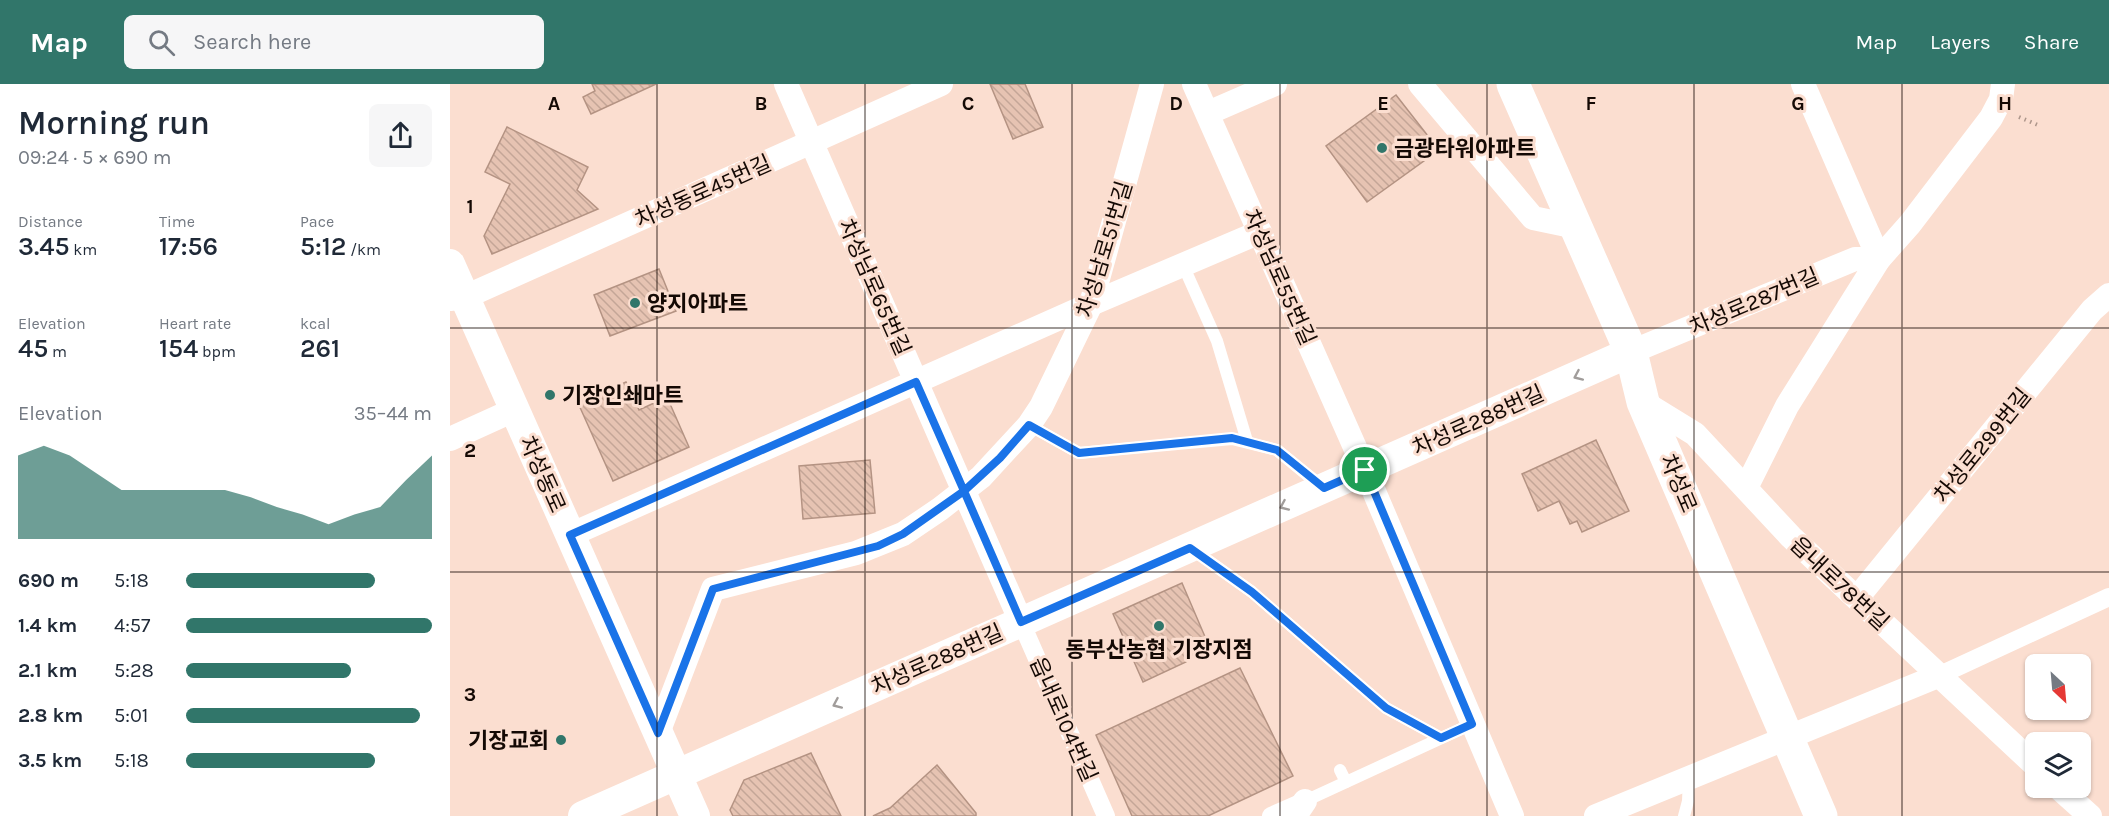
<!DOCTYPE html>
<meta charset="utf-8">
<style>
:root{--surface:#fff;--page:#f6f6f7;--text:#1f2937;--muted:#747a83;--accent:#31766a}
body{margin:0;font-family:Karla,"Noto Sans KR",sans-serif;background:var(--page);color:var(--text);height:100vh;display:flex;flex-direction:column;font-size:22px;white-space:nowrap}
*{box-sizing:border-box;margin:0}
p{font-size:20px;color:var(--muted)}
.icon{flex:none;width:33px;height:33px;fill:none;stroke:currentColor;stroke-width:2;stroke-linecap:round;stroke-linejoin:round}
.map{position:relative;flex:1;overflow:hidden}
.sheet{display:flex;flex-direction:column;background:var(--surface);width:450px}
.sheet>*{flex:none}
.needle{width:39px;rotate:154deg}
.tools{position:absolute;left:1575px;top:570px;display:grid;gap:12px}
.tools a{display:grid;place-items:center;width:66px;height:66px;border-radius:9px;background:var(--surface);box-shadow:0 2px 4px #0004;font-size:30px}
.pin{position:absolute;display:grid;place-items:center;width:51px;height:51px;color:#fff;margin:-26px;border:3px solid #fff;border-radius:50%;box-shadow:0 2px 6px #0007}
.round{display:grid;place-items:center;flex:none;width:63px;height:63px;border-radius:9px;background:var(--page)}
.overview{display:flex;align-items:center;justify-content:space-between;height:102px;padding:0 18px}
h1{font-size:33px;font-weight:600;line-height:45px}
.figures{display:grid;grid-template-columns:repeat(3,1fr);gap:9px;height:102px;padding:6px 18px}
.figures div{display:grid;align-content:center}
.figures b{font-size:26px;font-weight:600}
.figures small{font-size:16px;font-weight:400}
.figures p{font-size:16px}
.chart{height:168px;padding:12px 18px}
.chart p{display:flex;justify-content:space-between}
.chart svg{width:100%;height:108px;margin-top:6px;fill:var(--accent);opacity:.7}
ul{padding:0 18px;list-style:none;font-size:20px}
li{display:grid;grid-template-columns:96px 72px 1fr;align-items:center;height:45px}
li i{height:15px;border-radius:8px;background:var(--accent)}
header{display:flex;align-items:center;gap:36px;box-sizing:border-box;height:84px;padding:0 30px;background:var(--accent);color:#fff}
header strong{font-size:28px}
nav{display:flex;gap:33px;margin-inline-start:auto;font-size:21px}
.search{width:420px;height:54px;background:var(--page);display:flex;align-items:center;gap:15px;box-sizing:border-box;padding:0 21px;border-radius:9px;color:var(--muted);font-size:22px}
main{display:flex;flex:1;min-height:0}
.map>svg:first-child{display:block}
.building{fill:url(#building-back-hatch);stroke:#b49383;stroke-width:1.5}
.lines{fill:none;stroke-linecap:round;stroke-linejoin:round}
.path{stroke:#ad968b;stroke-width:4;stroke-dasharray:1.5 4.5;stroke-linecap:butt}
.service{stroke:#fff;stroke-width:12}
.pedestrian{stroke:#fff;stroke-width:18}
.minor{stroke:#fff;stroke-width:24}
.tertiary{stroke:#fff;stroke-width:30}
.secondary{stroke:#fff;stroke-width:33}
.oneway{stroke:#a19d9b}
.route-casing{stroke:#fff;stroke-width:12}
.route{stroke:#1a73e8;stroke-width:8}
.grid{fill:none;stroke:#140904;stroke-width:1.5;stroke-opacity:0.55}
.poi-dot{fill:#31766a;stroke:#fbded0;stroke-width:2}
.labels{text-anchor:middle;stroke-width:6;stroke-linejoin:round;paint-order:stroke}
.poi-label{font-size:22px;font-weight:bold;fill:#140904;stroke:#fbded0;text-anchor:start}
.street-label{font-size:22px;fill:#140904;stroke:#fbded0}
.grid-label{font-size:20px;text-anchor:middle;font-weight:bold;fill:#140904;stroke:#fbded0;stroke-width:6;stroke-linejoin:round;paint-order:stroke}
</style>
<header>
<strong>Map</strong>
<div class="search"><svg class="icon" aria-label="search" viewBox="0 0 24 24"><circle cx="10" cy="10" r="6"/><path d="M15 15l6 6"/></svg>Search here</div>
<nav><a>Map</a><a>Layers</a><a>Share</a></nav>
</header>
<main>
<section class="sheet">
<div class="overview"><div><h1>Morning run</h1><p>09:24 · 5 × 690 m</p></div><a class="round"><svg class="icon" aria-label="share" viewBox="0 0 24 24"><path d="M12 15V3M7 8l5-5 5 5M5 13v7h14v-7"/></svg></a></div>
<div class="figures">
<div><p>Distance</p><b>3.45<small> km</small></b></div>
<div><p>Time</p><b>17:56</b></div>
<div><p>Pace</p><b>5:12<small> /km</small></b></div>
</div>
<div class="figures">
<div><p>Elevation</p><b>45<small> m</small></b></div>
<div><p>Heart rate</p><b>154<small> bpm</small></b></div>
<div><p>kcal</p><b>261</b></div>
</div>
<div class="chart"><p><span>Elevation</span>35–44 m</p>
<svg viewBox="0 0 160 44" preserveAspectRatio="none"><path d="M0 44V10L10 6L20 10L30 17L40 24L50 24L60 24L70 24L80 24L90 27L100 31L110 34L120 38L130 34L140 31L150 20L160 10V44z"/></svg>
</div>
<ul>
<li><b>690 m</b>5:18<i style="width:77%"></i></li>
<li><b>1.4 km</b>4:57<i style="width:100%"></i></li>
<li><b>2.1 km</b>5:28<i style="width:67%"></i></li>
<li><b>2.8 km</b>5:01<i style="width:95%"></i></li>
<li><b>3.5 km</b>5:18<i style="width:77%"></i></li>
</ul>
</section>
<div class="map">
<svg width="1659" height="732" viewBox="0 0 1659 732">
<defs>
<pattern id="building-back-hatch" width="6" height="6" patternUnits="userSpaceOnUse" patternTransform="scale(1.5)"><rect width="6" height="6" fill="#e6c3b2"/><path d="M-1 5l2 2M0 0l6 6M5-1l2 2" fill="none" stroke="#c4a697"/></pattern>
</defs>
<rect width="100%" height="100%" fill="#fbded0"/>
<g class="building">
<polygon points="142,0 206,0 141,30 133,13 145,7"/>
<polygon points="540,0 575,0 593,43 563,55"/>
<polygon points="946,11 989,66 917,118 876,62"/>
<polygon points="57,43 138,83 127,106 148,125 42,170 34,152 60,100 35,88"/>
<polygon points="209,185 226,227 160,252 144,211"/>
<polygon points="176,298 189,326 217,313 239,363 163,397 128,319"/>
<polygon points="1146,356 1179,427 1132,448 1127,437 1120,440 1109,417 1088,427 1072,390"/>
<polygon points="420,376 425,429 353,435 349,382"/>
<polygon points="732,499 756,555 736,578 693,598 663,530"/>
<polygon points="790,584 843,692 758,732 682,732 646,651"/>
<polygon points="361,669 391,732 283,732 280,726 294,696"/>
<polygon points="487,681 526,729 526,732 423,732 440,724"/>
</g>
<g class="lines">
<polyline class="path" points="1569,33 1588,41"/>
<g class="service">
<polyline points="733,181 767,257 797,357"/>
<polyline points="579,341 629,369 782,355 827,366 873,404"/>
<polyline points="742,465 802,508 936,624 991,654"/>
<polyline points="890,686 896,698"/>
<polyline points="855,717 1022,640"/>
<polyline points="1234,732 1238,717 1239,694"/>
</g>
<g class="pedestrian">
<polyline points="571,538 656,732"/>
<polyline points="1488,592 1659,513"/>
<polyline points="821,732 855,717"/>
</g>
<g class="minor">
<polyline points="336,0 571,538"/>
<polyline points="744,0 915,386 1062,732"/>
<polyline points="970,0 1083,134 1126,143"/>
<polyline points="758,29 825,0"/>
<polyline points="0,215 15,213 491,0"/>
<polyline points="1181,268 1405,175 1429,175 1353,0"/>
<polyline points="1193,318 1245,350 1341,453 1586,682"/>
<polyline points="0,355 64,326"/>
<polyline points="1296,404 1337,322 1429,175 1460,140 1541,34 1551,15 1553,0"/>
<polyline points="120,451 641,220 810,148"/>
<polyline points="1407,514 1642,226 1659,211"/>
<polyline points="208,649 263,505 406,469 453,450 490,425 531,393 579,341 591,323 641,220 702,0"/>
<polyline points="1609,704 1640,732"/>
<polyline points="845,732 855,717"/>
<polyline points="1146,732 1488,592"/>
</g>
<g class="tertiary">
<polyline points="0,180 245,732"/>
<polyline points="133,732 1181,268"/>
</g>
<polyline class="secondary" points="1063,0 1181,268 1193,318 1371,732"/>
</g>
<defs><path id="oneway-chevron" d="M-2-3.5L2.5 0L-2 3.5" fill="none" stroke-width="1.6" stroke-linecap="round" stroke-linejoin="round" transform="scale(1.5)"/></defs>
<g class="oneway">
<use href="#oneway-chevron" transform="translate(1128 292) rotate(156)"/>
<use href="#oneway-chevron" transform="translate(834 422) rotate(156)"/>
<use href="#oneway-chevron" transform="translate(387 620) rotate(156)"/>
</g>
<g class="lines">
<defs>
<polyline id="route" points="915,386 874,404 827,366 782,354 629,369 579,341 550,374 514,407 466,298 120,451 208,649 263,505 428,462 453,450 514,407 571,538 740,464 802,508 936,624 991,654 1022,640 915,386"/>
</defs>
<use href="#route" class="route-casing"/>
<use href="#route" class="route"/>
</g>
<path class="grid" d="M207,0V732M415,0V732M622,0V732M830,0V732M1037,0V732M1244,0V732M1452,0V732M0,244H1659M0,488H1659"/>
<g class="poi-dot">
<circle cx="932" cy="64" r="6"/>
<circle cx="185" cy="219" r="6"/>
<circle cx="100" cy="311" r="6"/>
<circle cx="709" cy="542" r="6"/>
<circle cx="111" cy="656" r="6"/>
</g>
<g class="labels">
<g class="poi-label">
<text x="944" y="72">금광타워아파트</text>
<text x="197" y="227">양지아파트</text>
<text x="112" y="319">기장인쇄마트</text>
<text x="709" y="573" text-anchor="middle">동부산농협 기장지점</text>
<text x="99" y="664" text-anchor="end">기장교회</text>
</g>
<g class="street-label">
<text transform="translate(253 107) rotate(-24)" y="8">차성동로45번길</text>
<text transform="translate(654 165) rotate(-73)" y="8">차성남로51번길</text>
<text transform="translate(830 193) rotate(66)" y="8">차성남로55번길</text>
<text transform="translate(425 203) rotate(66)" y="8">차성남로65번길</text>
<text transform="translate(1304 217) rotate(-23)" y="8">차성로287번길</text>
<text transform="translate(1028 336) rotate(-24)" y="8">차성로288번길</text>
<text transform="translate(1532 361) rotate(-51)" y="8">차성로299번길</text>
<text transform="translate(93 390) rotate(66)" y="8">차성동로</text>
<text transform="translate(1229 399) rotate(67)" y="8">차성로</text>
<text transform="translate(1390 499) rotate(43)" y="8">읍내로78번길</text>
<text transform="translate(487 575) rotate(-24)" y="8">차성로288번길</text>
<text transform="translate(614 635) rotate(66)" y="8">읍내로104번길</text>
</g>
</g>
<g class="grid-label">
<text x="104" y="26">A</text>
<text x="311" y="26">B</text>
<text x="518" y="26">C</text>
<text x="726" y="26">D</text>
<text x="933" y="26">E</text>
<text x="1141" y="26">F</text>
<text x="1348" y="26">G</text>
<text x="1555" y="26">H</text>
<text x="20" y="129">1</text>
<text x="20" y="373">2</text>
<text x="20" y="617">3</text>
</g>
</svg>
<div class="tools">
<a><svg class="needle" viewBox="-14 -14 28 28"><path d="M0-13l5 13h-10z" fill="#e53935"/><path d="M0 13l5-13h-10z" fill="#747a83"/></svg></a>
<a><svg class="icon" aria-label="layers" viewBox="0 0 24 24"><path d="M12 4l9 5-9 5-9-5zM3 14l9 5 9-5"/></svg></a>
</div>
<div class="pin" style="left:915px;top:386px;background:#1e9e55"><svg class="icon" aria-label="arrive" viewBox="0 0 24 24"><path d="M6 21V4h12l-3 4 3 4H6"/></svg></div>
</div>
</main>
